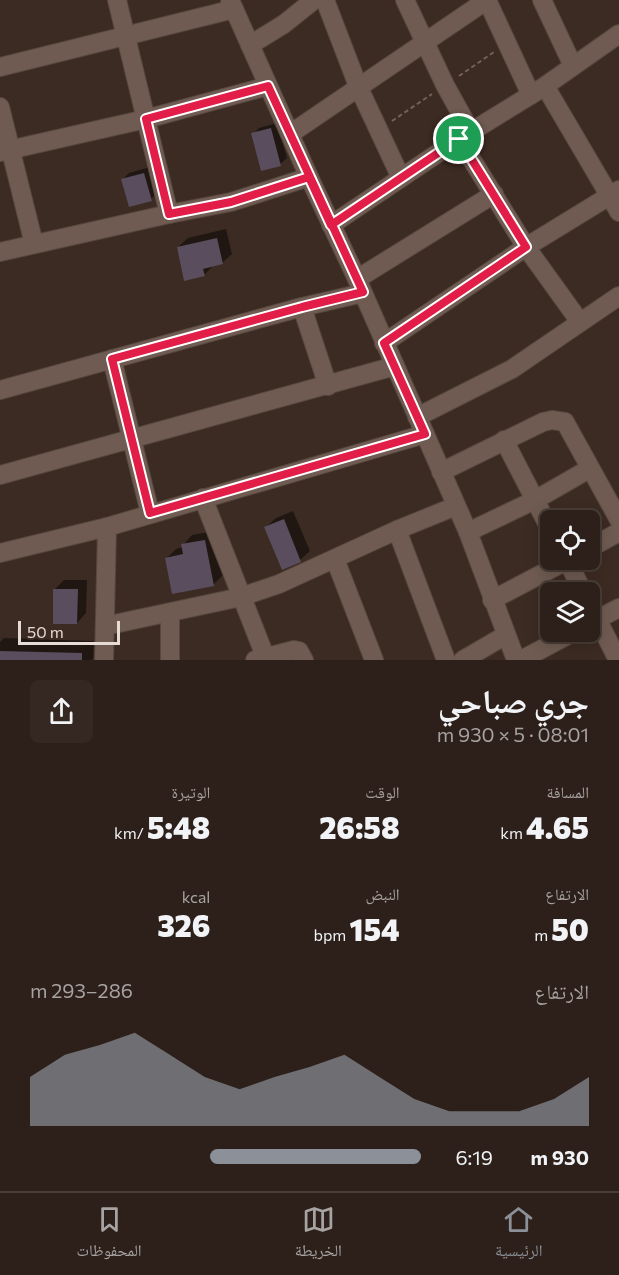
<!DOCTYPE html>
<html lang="ar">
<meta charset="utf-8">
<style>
:root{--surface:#2d201a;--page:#352823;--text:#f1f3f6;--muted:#a7a3a2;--line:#483e39;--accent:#8c9099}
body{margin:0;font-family:Commissioner,"Noto Naskh Arabic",sans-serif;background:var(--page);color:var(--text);direction:rtl;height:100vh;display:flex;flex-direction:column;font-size:22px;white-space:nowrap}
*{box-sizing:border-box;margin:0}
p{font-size:20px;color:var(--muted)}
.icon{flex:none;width:33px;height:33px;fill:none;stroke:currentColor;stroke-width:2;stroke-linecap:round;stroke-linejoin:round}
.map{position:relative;height:660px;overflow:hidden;direction:ltr}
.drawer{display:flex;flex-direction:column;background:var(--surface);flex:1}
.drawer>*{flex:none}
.tools{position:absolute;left:540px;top:510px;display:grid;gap:12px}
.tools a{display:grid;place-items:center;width:60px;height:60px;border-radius:9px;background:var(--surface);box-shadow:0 3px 15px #0003,0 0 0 2px var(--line);font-size:30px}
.scale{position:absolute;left:18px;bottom:15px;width:102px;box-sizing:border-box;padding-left:6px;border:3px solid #e7dbd5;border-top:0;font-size:16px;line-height:21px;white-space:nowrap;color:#e7dbd5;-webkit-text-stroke:4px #3c2b22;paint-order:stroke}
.pin{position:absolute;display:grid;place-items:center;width:51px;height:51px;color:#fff;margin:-26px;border:3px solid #fff;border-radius:50%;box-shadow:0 2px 6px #0007}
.round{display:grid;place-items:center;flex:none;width:63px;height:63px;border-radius:9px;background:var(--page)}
.summary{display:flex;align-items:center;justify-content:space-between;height:102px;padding:0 30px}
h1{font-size:33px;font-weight:800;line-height:45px}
.metrics{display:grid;grid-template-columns:repeat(3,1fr);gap:9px;height:102px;padding:6px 30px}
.metrics div{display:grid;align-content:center}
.metrics b{font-size:30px;font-weight:800}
.metrics small{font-size:16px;font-weight:400}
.metrics p{font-size:16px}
.chart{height:168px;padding:12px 30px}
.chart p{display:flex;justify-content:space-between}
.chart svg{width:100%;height:108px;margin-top:6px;fill:var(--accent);opacity:.7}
ul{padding:0 30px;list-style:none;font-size:20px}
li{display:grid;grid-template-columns:96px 72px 1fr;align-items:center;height:45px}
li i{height:15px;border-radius:8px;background:var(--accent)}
.menu{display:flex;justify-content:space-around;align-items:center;height:84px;border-top:2px solid var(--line);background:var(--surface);font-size:16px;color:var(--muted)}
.menu a{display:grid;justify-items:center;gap:3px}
.menu .on{color:var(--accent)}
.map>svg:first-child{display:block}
.shadow{fill:#0007}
.building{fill:#5a4d5d}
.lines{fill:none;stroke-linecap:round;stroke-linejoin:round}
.minor-casing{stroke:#56473f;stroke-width:20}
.path{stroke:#72625a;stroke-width:2;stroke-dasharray:4.5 3;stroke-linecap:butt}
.minor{stroke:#6f5b51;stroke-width:18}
.route-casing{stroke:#fff;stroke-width:12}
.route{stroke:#e11d48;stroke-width:8}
</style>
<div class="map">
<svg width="619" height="660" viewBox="0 0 619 660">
<rect width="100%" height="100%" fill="#3c2b22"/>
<g class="shadow">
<polygon points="277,123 287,158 280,164 253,134 259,128"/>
<polygon points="150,167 157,193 151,199 123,179 129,173"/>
<polygon points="226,229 232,254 222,263 214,265 204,275 178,247 188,238"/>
<polygon points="293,511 310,551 300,560 283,568 266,527 276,518"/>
<polygon points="215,531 223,575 213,585 167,558 176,549 183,547 183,545 192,535"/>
<polygon points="64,580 87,580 86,613 77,623 54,590"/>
<polygon points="4,638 94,641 93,658 92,660 0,660 0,642"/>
</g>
<g class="building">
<polygon points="271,128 281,166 261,171 251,133"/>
<polygon points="144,173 152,201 129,207 121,179"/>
<polygon points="217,238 223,264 203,269 205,276 184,281 177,247"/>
<polygon points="284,519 301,562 282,570 264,527"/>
<polygon points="205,540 214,586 172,594 165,558 183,554 181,544"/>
<polygon points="53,589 78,589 77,624 53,624"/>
<polygon points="0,651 82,653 82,660 0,660"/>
</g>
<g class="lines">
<defs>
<g id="minor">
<polyline points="117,0 169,214"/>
<polyline points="230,0 309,177 357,279 468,532 516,660"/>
<polyline points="325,0 358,86 401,178"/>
<polyline points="405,0 445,85 471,132"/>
<polyline points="542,0 573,66"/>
<polyline points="619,34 545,86 619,212"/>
<polyline points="250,45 284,24 314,0"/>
<polyline points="0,67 234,9"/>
<polyline points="0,107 34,244"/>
<polyline points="290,134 487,0 531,95"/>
<polyline points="461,138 542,88"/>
<polyline points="0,152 146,119 268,86"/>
<polyline points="331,225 459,139 526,247 580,322"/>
<polyline points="0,252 169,214 231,202 309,177"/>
<polyline points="357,279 494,194"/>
<polyline points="302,307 328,386"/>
<polyline points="384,343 526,247 619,190"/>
<polyline points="112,359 150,513"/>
<polyline points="0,390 302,307 363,293"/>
<polyline points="417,417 512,369 619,296"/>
<polyline points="504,440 550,529"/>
<polyline points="441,472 543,422 552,420 565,422 619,520"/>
<polyline points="0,475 395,366"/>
<polyline points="203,498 265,656"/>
<polyline points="397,530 446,660"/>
<polyline points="468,532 535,500 589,469"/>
<polyline points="590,548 619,532"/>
<polyline points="0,553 107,527 425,434"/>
<polyline points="335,559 374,660"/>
<polyline points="567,560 583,592"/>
<polyline points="492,600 568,560"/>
<polyline points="590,605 618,660"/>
<polyline points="590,623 619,608"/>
<polyline points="105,626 241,597 279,584 397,530 456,506"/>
<polyline points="104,660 107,527"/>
<polyline points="170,660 170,614"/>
<polyline points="255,660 294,650 299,651 304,660"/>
<polyline points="463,660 506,635"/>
<polyline points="521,660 574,632"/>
</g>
</defs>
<use href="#minor" class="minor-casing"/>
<g class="path">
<polyline points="459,76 494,52"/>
<polyline points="392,121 432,94"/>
</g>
<use href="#minor" class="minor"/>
</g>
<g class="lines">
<defs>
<polyline id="route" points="459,139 331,225 309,177 231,202 169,214 146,119 268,86 363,292 302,307 112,359 150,513 425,434 384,343 526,247 459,139"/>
</defs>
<use href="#route" class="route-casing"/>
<use href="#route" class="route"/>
</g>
</svg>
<div class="tools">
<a><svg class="icon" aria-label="locate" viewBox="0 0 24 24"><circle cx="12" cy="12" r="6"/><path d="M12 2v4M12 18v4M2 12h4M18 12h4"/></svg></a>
<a><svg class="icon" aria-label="layers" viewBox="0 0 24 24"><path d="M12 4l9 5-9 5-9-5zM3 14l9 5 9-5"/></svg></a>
</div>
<div class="scale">50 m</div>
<div class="pin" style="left:459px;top:139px;background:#1e9e55"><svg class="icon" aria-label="arrive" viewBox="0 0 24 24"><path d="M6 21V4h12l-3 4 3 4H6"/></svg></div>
</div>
<section class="drawer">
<div class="summary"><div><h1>جري صباحي</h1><p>08:01 · 5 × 930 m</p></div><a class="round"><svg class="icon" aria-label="share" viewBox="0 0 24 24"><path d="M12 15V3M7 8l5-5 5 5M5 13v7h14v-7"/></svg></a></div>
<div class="metrics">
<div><p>المسافة</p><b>4.65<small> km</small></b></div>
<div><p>الوقت</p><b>26:58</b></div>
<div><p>الوتيرة</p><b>5:48<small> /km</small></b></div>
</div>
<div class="metrics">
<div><p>الارتفاع</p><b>50<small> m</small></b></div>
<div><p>النبض</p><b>154<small> bpm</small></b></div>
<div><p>kcal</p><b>326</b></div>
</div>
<div class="chart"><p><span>الارتفاع</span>286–293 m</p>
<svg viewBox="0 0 160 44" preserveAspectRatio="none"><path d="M0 44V24L10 15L20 11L30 6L40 15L50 24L60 29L70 24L80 20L90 15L100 24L110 33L120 38L130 38L140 38L150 33L160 24V44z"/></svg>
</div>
<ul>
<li><b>930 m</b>6:19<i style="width:54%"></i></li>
</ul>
</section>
<nav class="menu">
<a class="on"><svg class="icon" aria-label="home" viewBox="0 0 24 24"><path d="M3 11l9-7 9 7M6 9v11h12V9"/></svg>الرئيسية</a>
<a><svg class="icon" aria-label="map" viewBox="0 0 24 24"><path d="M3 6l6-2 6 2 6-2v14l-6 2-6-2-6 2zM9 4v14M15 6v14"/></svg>الخريطة</a>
<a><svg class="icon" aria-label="saved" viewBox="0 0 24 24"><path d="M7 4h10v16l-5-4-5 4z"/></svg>المحفوظات</a>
</nav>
